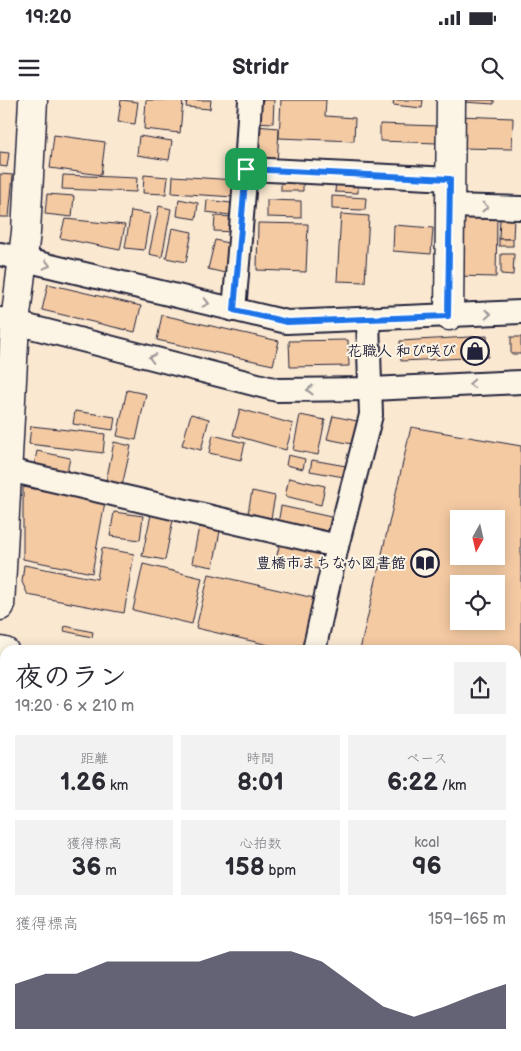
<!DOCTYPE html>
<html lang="ja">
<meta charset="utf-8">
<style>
:root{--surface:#fff;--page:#f2f2f3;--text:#2b2b33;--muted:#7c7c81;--accent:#22223b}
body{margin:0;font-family:"Balsamiq Sans","Klee One",sans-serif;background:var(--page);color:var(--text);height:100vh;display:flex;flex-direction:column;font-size:19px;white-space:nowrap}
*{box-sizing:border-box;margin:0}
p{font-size:16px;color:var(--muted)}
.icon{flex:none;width:28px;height:28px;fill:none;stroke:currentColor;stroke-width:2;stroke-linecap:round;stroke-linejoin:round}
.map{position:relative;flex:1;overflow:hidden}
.drawer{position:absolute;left:0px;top:545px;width:521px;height:406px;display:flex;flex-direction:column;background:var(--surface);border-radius:15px 15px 0 0;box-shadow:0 2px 12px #0003}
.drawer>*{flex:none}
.needle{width:32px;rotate:188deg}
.tools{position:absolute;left:450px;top:410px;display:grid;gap:10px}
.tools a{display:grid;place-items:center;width:55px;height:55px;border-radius:0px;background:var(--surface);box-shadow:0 2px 12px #0003;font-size:25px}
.pin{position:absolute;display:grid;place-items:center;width:42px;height:42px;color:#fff;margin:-21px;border-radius:10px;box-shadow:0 2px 8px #0006}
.round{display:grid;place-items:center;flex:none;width:52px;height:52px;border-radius:0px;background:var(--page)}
.head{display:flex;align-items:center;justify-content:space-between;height:85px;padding:0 15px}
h1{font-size:28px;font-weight:800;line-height:38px}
.figures{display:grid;grid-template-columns:repeat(3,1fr);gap:8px;height:85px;padding:5px 15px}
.figures div{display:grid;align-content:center;border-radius:0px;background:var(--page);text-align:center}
.figures b{font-size:25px;font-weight:800}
.figures small{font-size:14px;font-weight:400}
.figures p{font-size:14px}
.chart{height:140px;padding:10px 15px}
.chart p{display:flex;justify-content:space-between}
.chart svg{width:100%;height:90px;margin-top:5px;fill:var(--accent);opacity:.7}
.status{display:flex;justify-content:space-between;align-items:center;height:35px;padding:0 25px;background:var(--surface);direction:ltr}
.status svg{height:14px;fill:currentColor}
header{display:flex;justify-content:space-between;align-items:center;height:65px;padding:0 15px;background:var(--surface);font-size:22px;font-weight:800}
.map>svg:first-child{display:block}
.building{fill:#f4caa3;stroke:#22223b;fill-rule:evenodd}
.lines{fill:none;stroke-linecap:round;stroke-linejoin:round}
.lane-casing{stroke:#22223b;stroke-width:15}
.street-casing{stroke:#22223b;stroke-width:26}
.secondary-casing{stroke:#22223b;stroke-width:31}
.lane{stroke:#fcf5e5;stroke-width:11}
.street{stroke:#fcf5e5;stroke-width:22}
.secondary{stroke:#fcf5e5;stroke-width:28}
.tram{stroke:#22223b;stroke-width:1}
.oneway{stroke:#9a9698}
.route-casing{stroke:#fff;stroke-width:10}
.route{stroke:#1a73e8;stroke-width:6}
.labels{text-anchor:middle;stroke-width:4;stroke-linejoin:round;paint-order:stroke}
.poi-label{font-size:15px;font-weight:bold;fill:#22223b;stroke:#fcf5e5;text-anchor:end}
</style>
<div class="status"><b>19:20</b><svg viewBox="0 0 49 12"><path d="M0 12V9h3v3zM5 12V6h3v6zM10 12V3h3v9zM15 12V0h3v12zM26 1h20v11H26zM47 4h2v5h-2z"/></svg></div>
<header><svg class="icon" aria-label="menu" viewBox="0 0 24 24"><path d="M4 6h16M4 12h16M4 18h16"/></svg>Stridr<svg class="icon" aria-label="search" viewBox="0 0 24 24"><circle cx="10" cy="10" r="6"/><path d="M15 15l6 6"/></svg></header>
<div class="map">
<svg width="521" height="951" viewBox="0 0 521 951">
<rect width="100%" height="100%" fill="#fae8d1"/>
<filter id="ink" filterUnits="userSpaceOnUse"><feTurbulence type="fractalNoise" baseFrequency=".02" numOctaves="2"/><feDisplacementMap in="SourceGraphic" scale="10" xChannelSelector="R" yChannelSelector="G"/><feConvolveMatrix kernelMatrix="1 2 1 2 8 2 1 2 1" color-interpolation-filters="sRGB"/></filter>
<g filter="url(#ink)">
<g class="building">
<polygon points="121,0 138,2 135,24 118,22"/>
<polygon points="146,0 183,0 180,33 144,29"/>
<polygon points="187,0 211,0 210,9 186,7"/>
<polygon points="257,0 274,0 273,23 256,22"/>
<polygon points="281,0 326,0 325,16 355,18 354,41 279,38"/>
<polygon points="394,0 423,0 422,8 393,5"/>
<polygon points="463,0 494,0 494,4 463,2"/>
<polygon points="458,16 513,18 512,49 458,48"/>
<polygon points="380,24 438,26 437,43 380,41"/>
<polygon points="255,26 279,28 277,65 258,62"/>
<polygon points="54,35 105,42 101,75 50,68"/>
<polygon points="139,36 172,41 169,60 137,55"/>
<polygon points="0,52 9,53 7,67 0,66"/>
<polygon points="0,74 13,75 9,117 0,117"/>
<polygon points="63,75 137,78 136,92 62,89"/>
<polygon points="144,75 168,77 166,94 143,93"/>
<polygon points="173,76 235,80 234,97 172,93"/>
<polygon points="281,78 303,79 303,91 281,91"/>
<polygon points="336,81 358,81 358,93 335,92"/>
<polygon points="47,94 74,96 72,117 45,114"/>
<polygon points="332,96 366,98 365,110 332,109"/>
<polygon points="179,99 198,103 196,119 177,116"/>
<polygon points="207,100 231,103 230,115 206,112"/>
<polygon points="267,100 301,101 301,118 267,117"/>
<polygon points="159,106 171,109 162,157 149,154"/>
<polygon points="131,111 150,114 144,150 125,148"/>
<polygon points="341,114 369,116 365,182 337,181"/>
<polygon points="215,116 234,117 234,132 214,131"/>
<polygon points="457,118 497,118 496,177 456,176"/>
<polygon points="500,118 514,118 513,139 499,139"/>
<polygon points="65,119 125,125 120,150 60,138"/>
<polygon points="258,123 308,124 306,172 257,170"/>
<polygon points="394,125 433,128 431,154 393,151"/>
<polygon points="172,128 192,132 186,162 166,158"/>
<rect x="499" y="139" width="14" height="7"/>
<polygon points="215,140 236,145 229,174 208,169"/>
<polygon points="501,154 514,154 513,175 501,174"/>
<polygon points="48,184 141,206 135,232 42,210"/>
<polygon points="162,215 279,241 273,265 157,240"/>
<polygon points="487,236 488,257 401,261 400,241"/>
<rect x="511" y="237" width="10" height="17"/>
<polygon points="348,240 349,266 290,267 289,241"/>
<polygon points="127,290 146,294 136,340 117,336"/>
<polygon points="240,309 293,324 286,350 233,335"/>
<polygon points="75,311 115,317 113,330 73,324"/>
<polygon points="191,314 209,319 201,350 182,345"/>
<polygon points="300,315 325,320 318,355 293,350"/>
<polygon points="333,316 357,321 352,344 327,339"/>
<polygon points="31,326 105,334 103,353 29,344"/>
<path d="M411,327L521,346V585L516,584V550H360ZM459,419H496V456H459ZM459,484H496V521H459Z"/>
<polygon points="213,335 245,343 241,360 209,353"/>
<polygon points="114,342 131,346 122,386 106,382"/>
<polygon points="37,351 70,358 66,377 33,370"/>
<polygon points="288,355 305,359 303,369 286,365"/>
<polygon points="312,360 346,366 344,377 310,371"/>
<polygon points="289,378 325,386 321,405 285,396"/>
<polygon points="23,387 105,402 92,473 23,459"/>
<polygon points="252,391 275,396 271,418 248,413"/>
<polygon points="281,406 331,417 327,435 278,424"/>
<polygon points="152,410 174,415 165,460 142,456"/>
<polygon points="114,412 143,416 140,440 110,436"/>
<polygon points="199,427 220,431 213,467 192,463"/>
<polygon points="280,443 322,452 318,469 276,459"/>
<polygon points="102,448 134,454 124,513 28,495 22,482 24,465 97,479"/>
<polygon points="143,464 202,478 192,524 133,510"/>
<polygon points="209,474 314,498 302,550 290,550 196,528"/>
<polygon points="65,526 93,532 92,537 64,531"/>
<polygon points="0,719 5,720 5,765 0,765"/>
<polygon points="147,946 194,946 193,951 145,951"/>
<polygon points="242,946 261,946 260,951 241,951"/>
<polygon points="357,946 362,946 383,951 356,951"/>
<polygon points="423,946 442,946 442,951 422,951"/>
<polygon points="446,946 463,946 462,951 445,951"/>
</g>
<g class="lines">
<defs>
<polyline id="lane" points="516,642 521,643"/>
<g id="street">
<polyline points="246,69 450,79"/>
<polyline points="449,106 521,108"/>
<polyline points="0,154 287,222 521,212"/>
<polyline points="234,210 246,69 250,0"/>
<polyline points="0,219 277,290 371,289 521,282"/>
<polyline points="0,368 337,446"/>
<polyline points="314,550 337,446 371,315 368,220"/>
<polyline points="0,802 5,804"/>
<polyline points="516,921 521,922"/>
<polyline points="333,951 334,946"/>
</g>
<g id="secondary">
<polyline points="449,216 451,0"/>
<polyline points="0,506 15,223 26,132 33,0"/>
<polyline points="0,551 5,552"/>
<polyline points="0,601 5,602"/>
<polyline points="516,667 521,668"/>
<polyline points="516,723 521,724"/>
</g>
</defs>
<use href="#lane" class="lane-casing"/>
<use href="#street" class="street-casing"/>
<use href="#secondary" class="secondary-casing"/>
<use href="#lane" class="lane"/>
<use href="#street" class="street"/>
<use href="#secondary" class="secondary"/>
<g class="tram">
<polyline points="0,571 5,572"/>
<polyline points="0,582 5,583"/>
<polyline points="516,687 521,688"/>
<polyline points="516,700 521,701"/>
</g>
</g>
<defs><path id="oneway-chevron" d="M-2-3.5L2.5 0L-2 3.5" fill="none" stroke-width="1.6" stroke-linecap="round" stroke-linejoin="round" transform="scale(1.25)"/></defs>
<g class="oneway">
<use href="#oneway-chevron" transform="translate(485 107) rotate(1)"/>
<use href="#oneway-chevron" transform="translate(47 165) rotate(14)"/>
<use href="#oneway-chevron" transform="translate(206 203) rotate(13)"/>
<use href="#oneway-chevron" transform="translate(488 214) rotate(-3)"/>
<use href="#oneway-chevron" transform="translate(152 258) rotate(-166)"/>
<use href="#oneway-chevron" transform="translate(472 284) rotate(177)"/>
<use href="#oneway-chevron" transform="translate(310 290) rotate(179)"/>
</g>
</g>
<g class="lines" filter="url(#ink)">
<defs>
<polygon id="route" points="246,69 450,79 448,216 287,222 234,210"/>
</defs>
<use href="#route" class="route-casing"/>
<use href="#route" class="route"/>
</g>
<defs>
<symbol id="shop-ring" viewBox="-11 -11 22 22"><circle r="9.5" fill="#fcf5e5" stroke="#22223b" stroke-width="1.5"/><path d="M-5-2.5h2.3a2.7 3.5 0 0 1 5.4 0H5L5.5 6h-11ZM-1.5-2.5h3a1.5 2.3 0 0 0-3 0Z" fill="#22223b"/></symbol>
<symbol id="library-ring" viewBox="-11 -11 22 22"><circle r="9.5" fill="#fcf5e5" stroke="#22223b" stroke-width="1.5"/><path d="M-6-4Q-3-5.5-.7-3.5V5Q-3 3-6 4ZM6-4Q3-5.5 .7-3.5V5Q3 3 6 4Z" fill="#22223b"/></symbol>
</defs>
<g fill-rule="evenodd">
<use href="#shop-ring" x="459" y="235" width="32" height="32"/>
<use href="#library-ring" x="409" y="447" width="32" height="32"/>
</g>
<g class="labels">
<g class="poi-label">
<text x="456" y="256">花職人 和び咲び</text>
<text x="406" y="468">豊橋市まちなか図書館</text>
</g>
</g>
</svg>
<div class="tools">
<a><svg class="needle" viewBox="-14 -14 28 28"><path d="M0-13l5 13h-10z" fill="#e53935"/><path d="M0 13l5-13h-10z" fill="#7c7c81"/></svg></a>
<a><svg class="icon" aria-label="locate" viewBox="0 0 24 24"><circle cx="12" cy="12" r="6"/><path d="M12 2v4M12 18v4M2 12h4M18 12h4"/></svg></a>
</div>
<div class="pin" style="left:246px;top:69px;background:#1e9e55"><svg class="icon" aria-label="arrive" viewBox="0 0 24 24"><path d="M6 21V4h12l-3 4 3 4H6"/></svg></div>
<section class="drawer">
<div class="head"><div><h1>夜のラン</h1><p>19:20 · 6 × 210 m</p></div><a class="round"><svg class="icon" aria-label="share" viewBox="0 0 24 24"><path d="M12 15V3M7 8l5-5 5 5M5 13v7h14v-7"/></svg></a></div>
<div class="figures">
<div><p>距離</p><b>1.26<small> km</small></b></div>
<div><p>時間</p><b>8:01</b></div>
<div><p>ペース</p><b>6:22<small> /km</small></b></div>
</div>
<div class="figures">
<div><p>獲得標高</p><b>36<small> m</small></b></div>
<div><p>心拍数</p><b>158<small> bpm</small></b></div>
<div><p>kcal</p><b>96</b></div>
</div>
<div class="chart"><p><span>獲得標高</span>159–165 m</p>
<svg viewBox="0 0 160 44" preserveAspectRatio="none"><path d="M0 44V22L10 17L20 17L30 11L40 11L50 11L60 11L70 6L80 6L90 6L100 11L110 22L120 33L130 38L140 33L150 27L160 22V44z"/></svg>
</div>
</section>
</div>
